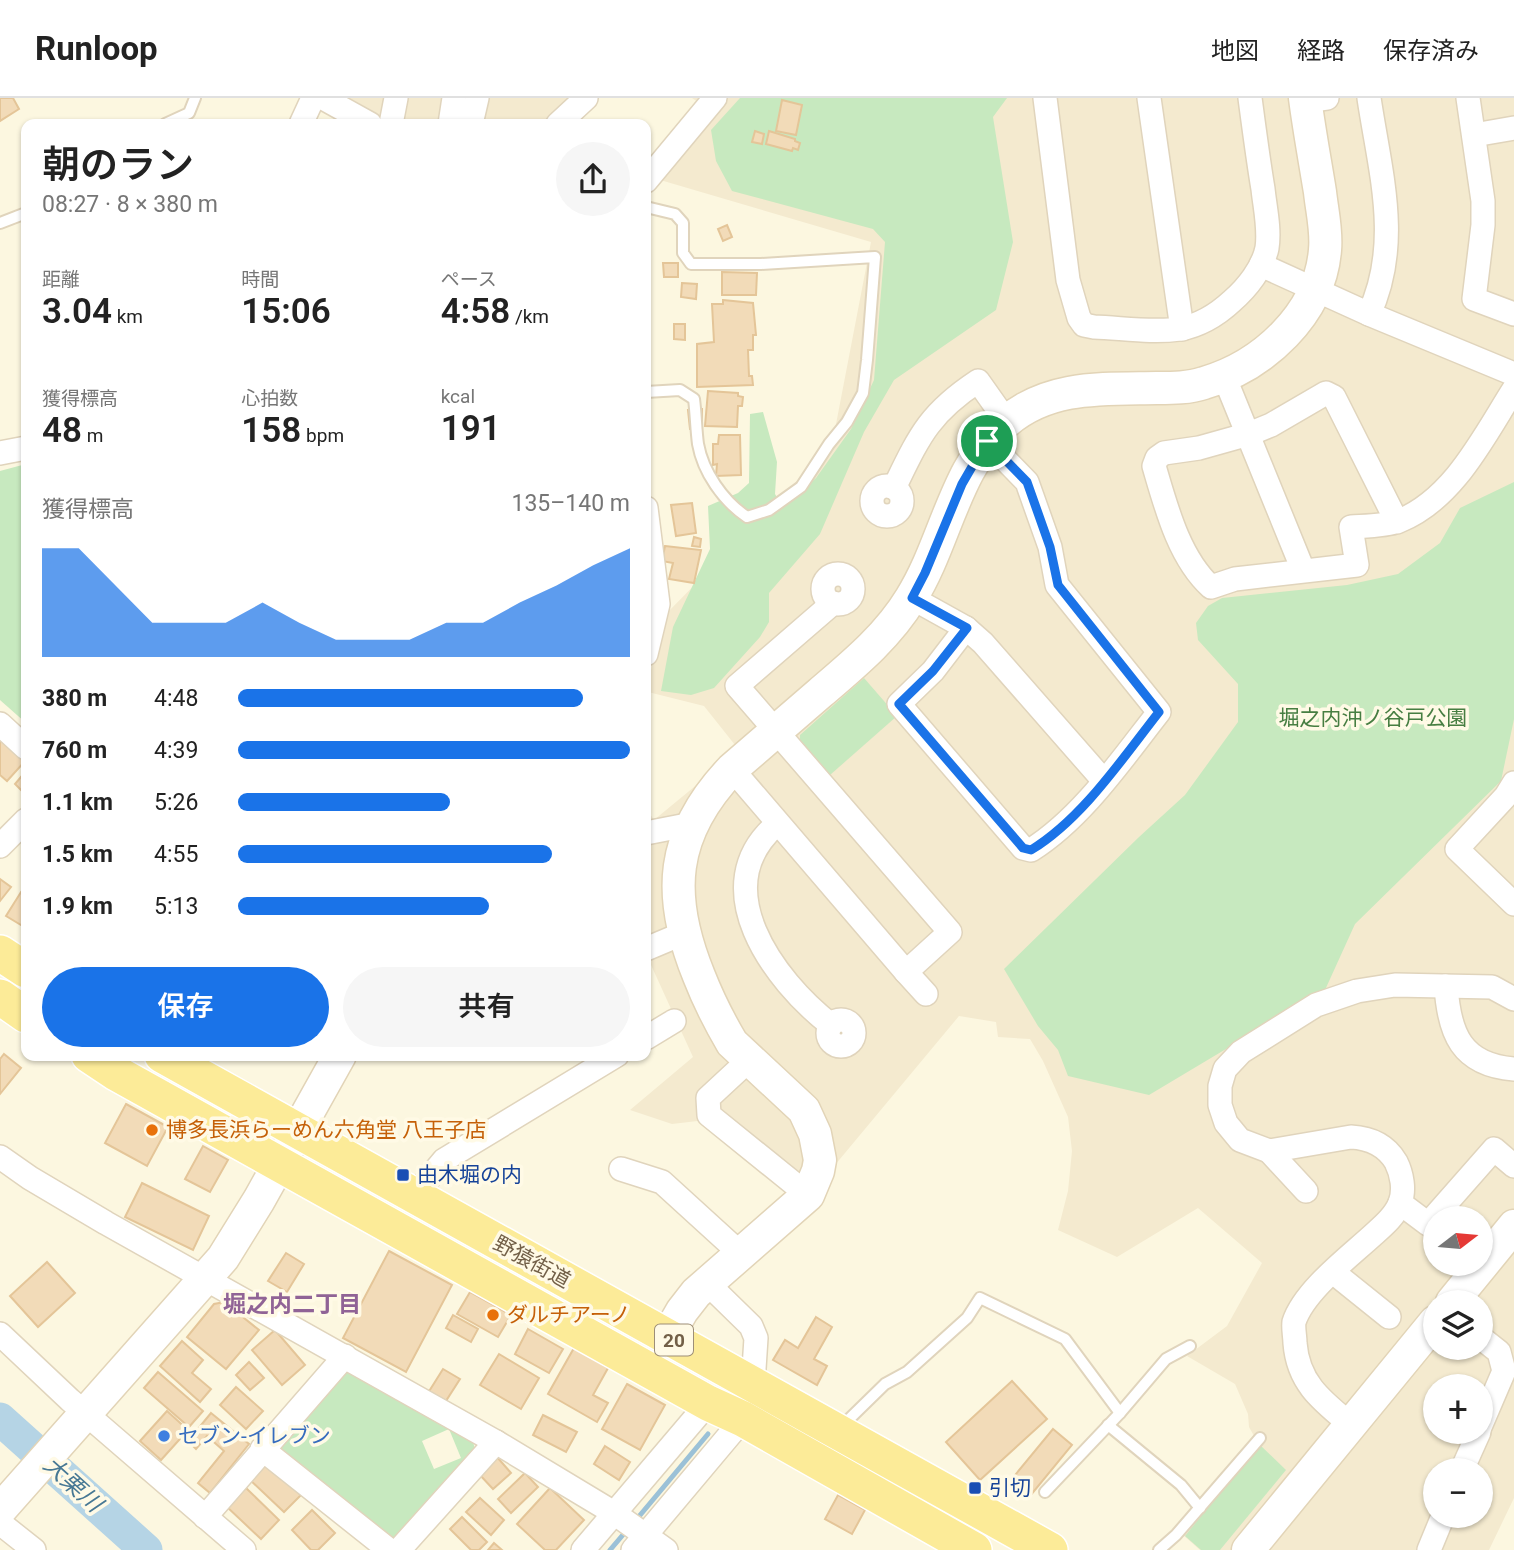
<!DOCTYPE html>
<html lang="ja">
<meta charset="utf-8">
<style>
:root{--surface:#fff;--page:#f6f6f6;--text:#222;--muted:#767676;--line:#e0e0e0;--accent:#1a73e8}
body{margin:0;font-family:Roboto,"Noto Sans JP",sans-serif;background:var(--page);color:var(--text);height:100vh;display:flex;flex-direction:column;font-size:26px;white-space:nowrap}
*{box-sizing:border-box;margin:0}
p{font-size:23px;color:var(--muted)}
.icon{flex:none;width:38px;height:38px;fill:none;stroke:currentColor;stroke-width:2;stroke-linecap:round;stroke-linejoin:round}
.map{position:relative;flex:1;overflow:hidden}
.sheet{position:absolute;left:21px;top:21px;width:630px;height:942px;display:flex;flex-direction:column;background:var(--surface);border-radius:14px;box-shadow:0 2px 5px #0004}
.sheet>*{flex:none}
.needle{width:46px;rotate:74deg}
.controls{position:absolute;left:1423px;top:1108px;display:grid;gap:14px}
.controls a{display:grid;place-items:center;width:70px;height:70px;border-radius:50%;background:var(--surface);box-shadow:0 2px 5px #0004;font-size:35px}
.pin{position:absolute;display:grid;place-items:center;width:60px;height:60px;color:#fff;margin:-30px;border:4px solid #fff;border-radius:50%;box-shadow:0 2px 7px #0007}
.round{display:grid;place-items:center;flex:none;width:74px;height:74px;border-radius:37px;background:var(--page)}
.head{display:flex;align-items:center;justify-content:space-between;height:119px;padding:0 21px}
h1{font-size:38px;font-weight:600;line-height:52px}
.figures{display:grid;grid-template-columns:repeat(3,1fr);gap:10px;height:119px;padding:7px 21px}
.figures div{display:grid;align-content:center}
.figures b{font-size:35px;font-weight:600}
.figures small{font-size:19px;font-weight:400}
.figures p{font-size:19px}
.chart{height:196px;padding:14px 21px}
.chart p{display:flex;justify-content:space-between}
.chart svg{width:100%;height:126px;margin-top:7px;fill:var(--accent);opacity:.7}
.primary-button{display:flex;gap:14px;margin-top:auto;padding:14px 21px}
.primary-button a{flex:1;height:80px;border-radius:42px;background:var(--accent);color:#fff;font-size:28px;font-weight:600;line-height:80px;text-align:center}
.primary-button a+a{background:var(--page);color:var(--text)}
ul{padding:0 21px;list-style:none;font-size:23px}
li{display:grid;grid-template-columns:112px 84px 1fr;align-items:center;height:52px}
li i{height:18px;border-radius:9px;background:var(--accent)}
header{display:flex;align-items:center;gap:42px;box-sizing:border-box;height:98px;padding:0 35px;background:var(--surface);border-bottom:2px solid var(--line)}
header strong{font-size:33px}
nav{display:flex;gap:38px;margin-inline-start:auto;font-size:24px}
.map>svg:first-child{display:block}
.residential{fill:#f4eacf;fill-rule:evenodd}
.green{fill:#c7e9bf;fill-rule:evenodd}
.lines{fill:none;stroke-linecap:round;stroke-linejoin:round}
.stream{stroke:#9bc1d7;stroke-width:5}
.river{stroke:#b5d4e5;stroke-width:33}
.building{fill:#f2dbb8;stroke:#e4c598;stroke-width:2}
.lane-casing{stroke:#e0d4bc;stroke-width:14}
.street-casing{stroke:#e0d4bc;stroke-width:26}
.secondary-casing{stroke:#e2d4b7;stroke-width:35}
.primary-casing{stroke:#fff;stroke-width:38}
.lane{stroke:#fff;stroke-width:10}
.street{stroke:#fff;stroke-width:23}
.secondary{stroke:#fff;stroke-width:32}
.primary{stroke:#fceb98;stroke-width:35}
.route-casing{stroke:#fff;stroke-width:14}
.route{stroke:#1a73e8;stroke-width:9}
.food-dot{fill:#e8710a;stroke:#fffae6;stroke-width:2.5}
.transit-dot{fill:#1a4fb4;stroke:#fffae6;stroke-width:2.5}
.shop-dot{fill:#3f7fe0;stroke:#fffae6;stroke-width:2.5}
.labels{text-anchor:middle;stroke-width:7;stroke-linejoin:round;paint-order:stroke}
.shield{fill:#fffae6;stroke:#9d8e77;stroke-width:2}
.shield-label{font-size:19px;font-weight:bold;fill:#736048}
.park-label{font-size:21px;fill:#477e42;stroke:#fffae6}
.food-label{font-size:21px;fill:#c56008;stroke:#fffae6;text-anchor:start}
.transit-label{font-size:21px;fill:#164399;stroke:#fffae6;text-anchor:start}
.street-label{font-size:21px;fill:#736048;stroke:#fffae6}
.shop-label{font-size:21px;fill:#366cbe;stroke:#fffae6;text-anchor:start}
.neighbourhood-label{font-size:23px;font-weight:bold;fill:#906396;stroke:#fffae6}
.water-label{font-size:23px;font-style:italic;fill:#477894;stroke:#fffae6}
</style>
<header>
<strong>Runloop</strong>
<nav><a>地図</a><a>経路</a><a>保存済み</a></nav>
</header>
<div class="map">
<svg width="1514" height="1452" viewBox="0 0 1514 1452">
<rect width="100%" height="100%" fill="#fcf7e0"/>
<g class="residential">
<polygon points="323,0 586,0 558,26 370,26"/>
<path d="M692,0H1514V1400L1489,1452H1200L1183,1437L1258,1345L1249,1329L1248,1316L1235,1286L1187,1258L1227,1228L1262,1165L1198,1110L1117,1159L1058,1132L1068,1093L1072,1053L1068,1019L1043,963L1030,941L998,939L996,924L959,918L835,1067L797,1096L706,1022L672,1026L630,1012L693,959L646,856V710L654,722L739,652L704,608L648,594L654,550L663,519L832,347L871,144L650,79L707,10ZM1435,1120H1480V1166H1435ZM1435,1204H1480V1250H1435ZM1435,1288H1480V1334H1435ZM1435,1372H1480V1418H1435Z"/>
</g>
<g class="green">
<polygon points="740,0 1007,0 993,19 1013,144 996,212 894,282 864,334 820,436 769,495 769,524 760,539 714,590 691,597 661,593 673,529 710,451 708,408 738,395 749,385 750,316 763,314 777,364 775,396 783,409 816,380 851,331 874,282 885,144 873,131 732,93 716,63 711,32"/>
<polygon points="26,366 26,625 0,602 0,373"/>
<polygon points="1514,384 1514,621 1501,683 1355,826 1325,892 1149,997 1068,978 1058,952 1038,928 1004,871 1139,739 1185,697 1238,624 1238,586 1198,542 1196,525 1208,508 1222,500 1347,487 1398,476 1440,445 1460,410"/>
<polygon points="864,580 897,618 830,677 800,642 800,637"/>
<path d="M348,1268L473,1343L476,1357L395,1443L277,1351ZM449,1331L461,1360L434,1371L422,1343Z"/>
<polygon points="1259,1346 1286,1372 1220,1452 1201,1452 1185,1438"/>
</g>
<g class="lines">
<g class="stream">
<polyline points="636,1422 708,1336"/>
<polyline points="610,1452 627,1432"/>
</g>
<polyline class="river" points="0,1321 146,1452"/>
</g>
<g class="building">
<polygon points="0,0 13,0 19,11 0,23"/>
<polygon points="782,2 802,7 796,37 776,33"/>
<polygon points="755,33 764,36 762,46 752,44"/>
<polygon points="769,33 795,41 795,43 800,45 798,52 793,50 792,53 766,46"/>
<polygon points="727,127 732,139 723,143 718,131"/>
<polygon points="663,165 678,165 678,179 664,179"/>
<polygon points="722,174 757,175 756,197 722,197"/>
<polygon points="682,185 697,186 696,201 681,199"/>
<polygon points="723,202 753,205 756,237 753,237 753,252 748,252 749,278 752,278 753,287 697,289 697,246 714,244 712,206 723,206"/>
<polygon points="674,226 685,226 685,242 674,241"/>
<polygon points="708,293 738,295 738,298 743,299 742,308 738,308 737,329 705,328"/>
<polygon points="702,311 702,330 690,331 688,312"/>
<polygon points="719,337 740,337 741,377 716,378 717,366 713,367 713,346 718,346"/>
<polygon points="692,405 696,435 676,438 671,407"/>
<polygon points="694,439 701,441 700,449 692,448"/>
<polygon points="665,448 701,452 694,485 669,481 673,465 662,463"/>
<polygon points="0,638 26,662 7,683 0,677"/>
<polygon points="26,673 26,697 15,686"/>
<polygon points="0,781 11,789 0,803"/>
<polygon points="21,794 26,797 26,830 6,818"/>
<polygon points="4,956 21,970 0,996 0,961"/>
<polygon points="126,1006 168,1029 147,1068 105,1045"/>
<polygon points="203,1048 228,1062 210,1094 185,1081"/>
<polygon points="142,1085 209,1118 193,1152 125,1119"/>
<polygon points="389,1153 452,1187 406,1274 343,1240"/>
<polygon points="286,1155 304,1166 287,1194 268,1183"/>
<polygon points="47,1164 75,1195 38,1229 10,1198"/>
<polygon points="470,1194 511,1217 498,1239 457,1216"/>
<polygon points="224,1204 259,1232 226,1271 187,1239 214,1206"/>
<polygon points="453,1217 478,1231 471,1244 446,1230"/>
<polygon points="816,1219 832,1229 814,1261 827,1268 817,1287 773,1262 785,1242 798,1250"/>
<polygon points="528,1231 563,1251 549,1275 515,1256"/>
<polygon points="275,1232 305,1267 282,1287 252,1252"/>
<polygon points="182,1243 203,1262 192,1275 211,1291 200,1304 160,1268"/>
<polygon points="574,1250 608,1270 593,1297 608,1305 597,1324 548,1296"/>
<polygon points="499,1256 539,1280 521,1311 480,1287"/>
<polygon points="249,1264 264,1280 250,1292 236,1277"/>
<polygon points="443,1271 460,1281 444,1306 428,1295"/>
<polygon points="158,1274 203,1313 189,1329 144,1290"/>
<polygon points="1012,1283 1047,1321 980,1382 946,1344"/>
<polygon points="627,1286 665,1307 640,1352 602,1331"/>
<polygon points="236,1289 263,1313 246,1331 220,1307"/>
<polygon points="167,1313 188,1332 161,1362 140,1343"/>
<polygon points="211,1315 249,1346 210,1395 198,1385 224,1353 207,1338 196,1351 188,1343"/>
<polygon points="543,1317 577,1334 566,1354 533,1337"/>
<polygon points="1053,1331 1072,1347 1030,1398 1011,1382"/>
<polygon points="605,1348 630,1364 619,1382 594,1366"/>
<polygon points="497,1359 511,1375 493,1391 479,1376"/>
<polygon points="264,1362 301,1397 284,1414 248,1380"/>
<polygon points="525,1375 538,1389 511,1415 498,1401"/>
<polygon points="245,1389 279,1422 261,1441 226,1408"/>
<polygon points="550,1390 584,1422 556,1452 545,1452 517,1426"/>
<polygon points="838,1397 865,1412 852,1436 825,1421"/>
<polygon points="480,1400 504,1422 491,1437 466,1414"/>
<polygon points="312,1412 335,1435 318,1452 311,1452 292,1432"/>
<polygon points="462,1419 487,1444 479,1452 471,1452 450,1431"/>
<polygon points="494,1445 502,1452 488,1452"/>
</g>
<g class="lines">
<defs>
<g id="lane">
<polyline points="165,26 189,15 195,0"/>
<path d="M646,109L675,116L683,125V155L691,166H761L875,159L867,262L863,295L847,324L829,346L801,389L769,412L747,419C723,403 703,374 698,346C696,331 696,316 694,301L680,292L646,294"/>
<polyline points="0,125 26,115"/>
<polyline points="1108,1327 1181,1387 1200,1410"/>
<polyline points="841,1329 885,1286 907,1274 967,1220 980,1200 1065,1241 1120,1315 1166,1261 1190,1248"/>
<polyline points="1045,1394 1120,1315"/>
<polyline points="1159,1452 1176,1437 1260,1340"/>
</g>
<g id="street">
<polyline points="323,0 370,26"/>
<path d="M1045,0L1068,182L1079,220L1084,227L1094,229C1122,230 1152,235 1180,231C1201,227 1217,217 1232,203C1247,190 1263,170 1267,150C1270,131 1265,110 1263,91C1258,61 1254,30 1250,0"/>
<polyline points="1149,0 1182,231"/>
<polyline points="1468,0 1483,103 1483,127 1474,201 1514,216"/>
<polyline points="1305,3 1327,0"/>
<polyline points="301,26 313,0"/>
<polyline points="391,26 396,0"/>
<polyline points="450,26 454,0"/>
<polyline points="471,26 477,0"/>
<polyline points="558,26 586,0"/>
<polyline points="1474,37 1514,30"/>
<polyline points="646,83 715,0"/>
<path d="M1261,167L1369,216C1402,145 1380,74 1369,0"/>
<polyline points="1369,216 1514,276"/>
<polyline points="1224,278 1303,472"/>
<polyline points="0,355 26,350"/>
<circle cx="887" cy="403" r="15"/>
<path d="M894,390C919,339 928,316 978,283L1007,324"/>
<polyline points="646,410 658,506 646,556"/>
<path d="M1397,424L1334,299L1326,295L1271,327L1249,336L1199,350L1164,355L1157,360L1154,368C1166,409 1179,460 1211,489L1235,481L1357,467L1351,429C1365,428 1385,428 1399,423C1454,401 1484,338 1514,291"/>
<circle cx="838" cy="491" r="15"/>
<path d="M912,500L966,530L933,573L899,606L1023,750L1031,752C1082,720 1122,661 1159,614L1057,487L1050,449L1027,384L987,343"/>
<polyline points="966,530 983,545 1104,683"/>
<polyline points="0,626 26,650"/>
<polyline points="732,671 906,874 950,834 737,588 833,505"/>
<polyline points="1514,685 1506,698 1457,751 1514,806"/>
<path d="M777,726C704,788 773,882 831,927"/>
<polyline points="646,735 692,726"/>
<polyline points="0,748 26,722"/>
<polyline points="646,851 684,835"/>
<polyline points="906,874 926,896"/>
<path d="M1446,888C1449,935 1461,967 1514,971"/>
<circle cx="841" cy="935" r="13"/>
<polyline points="646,940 674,923"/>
<polyline points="749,962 708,1000 709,1017 808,1097"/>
<polyline points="1269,1053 1306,1093"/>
<polyline points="0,1059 30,1080 106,1125 496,1344 614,1415 666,1452"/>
<polyline points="621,1071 662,1084 741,1156"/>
<polyline points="414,1098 444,1062 617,957"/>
<polyline points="1400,1105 1428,1126 1494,1051 1514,1068"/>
<polyline points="1333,1174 1389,1219"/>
<polyline points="0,1236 70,1302 244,1452"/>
<polyline points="1480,1239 1499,1254 1504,1273 1480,1329"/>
<path d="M1350,1326C1322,1303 1298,1285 1295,1245C1295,1239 1293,1230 1294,1224C1304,1193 1349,1159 1373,1137C1383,1128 1395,1118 1400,1105C1405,1092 1402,1076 1396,1064C1386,1047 1370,1040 1351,1039L1269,1053L1240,1042L1226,1025L1220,1007V988L1225,971L1241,954L1316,907L1357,893L1395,887L1492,889L1514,901"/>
<polyline points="262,1351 389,1452"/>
<polyline points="1462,1372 1479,1334"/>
<polyline points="205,1419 345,1258"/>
<polyline points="0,1425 34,1452"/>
<polyline points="399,1452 496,1344"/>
<polyline points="583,1452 708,1305"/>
<polyline points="633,1452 743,1321 753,1286 756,1240 751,1228 707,1185"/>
<polyline points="1429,1452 1443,1418"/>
</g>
<g id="secondary">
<polyline points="1452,1204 1514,1128"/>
<path d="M667,1239L682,1213L696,1195L808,1097L818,1073L820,1062L815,1036L804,1012L732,945C719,923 708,901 699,878C666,797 670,736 732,671C761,646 791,620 820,595C854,566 888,538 911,500C946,444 954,370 1006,324C1049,287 1103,291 1157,290C1173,290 1189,290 1204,285C1263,268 1320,216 1325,152C1327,133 1322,113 1320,94C1315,63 1309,31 1305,0"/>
<polyline points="0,1412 223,1160 259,1102 340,957"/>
<polyline points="1248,1452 1435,1224"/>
</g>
<g id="primary">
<polyline points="0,855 26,872"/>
<polyline points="0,899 26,917"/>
<polyline points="89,957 116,975 708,1305 743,1321 974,1452"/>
<polyline points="162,957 1050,1452"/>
</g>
</defs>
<use href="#lane" class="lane-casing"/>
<use href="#street" class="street-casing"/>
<use href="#secondary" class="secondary-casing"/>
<use href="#primary" class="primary-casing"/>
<use href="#lane" class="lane"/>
<use href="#street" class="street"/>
<use href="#secondary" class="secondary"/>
<use href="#primary" class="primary"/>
</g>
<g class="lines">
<defs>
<path id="route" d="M987,343L1027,384L1050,449L1058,487L1159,614C1122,661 1082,721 1031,752L1023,750L899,606L933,573L967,530L912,500L925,475L962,386Z"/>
</defs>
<use href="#route" class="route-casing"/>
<use href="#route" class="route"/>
</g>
<g class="food-dot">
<circle cx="152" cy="1032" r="7"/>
<circle cx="493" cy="1217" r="7"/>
</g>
<g class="transit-dot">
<rect x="396" y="1070" width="14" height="14" rx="3.5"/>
<rect x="968" y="1383" width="14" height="14" rx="3.5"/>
</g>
<circle class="shop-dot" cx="164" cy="1338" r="7"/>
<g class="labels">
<rect class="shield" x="655" y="1226.5" width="38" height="31" rx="5"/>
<g class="shield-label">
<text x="674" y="1249">20</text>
</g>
<g class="park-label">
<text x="1373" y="627">堀之内沖ノ谷戸公園</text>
</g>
<g class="food-label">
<text x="166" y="1039">博多長浜らーめん六角堂 八王子店</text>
<text x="507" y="1224">ダルチアーノ</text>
</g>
<g class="transit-label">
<text x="417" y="1084">由木堀の内</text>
<text x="989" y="1397">引切</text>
</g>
<g class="street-label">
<text transform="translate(532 1164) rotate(29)" y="7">野猿街道</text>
</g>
<g class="shop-label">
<text x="178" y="1345">セブン-イレブン</text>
</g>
<g class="neighbourhood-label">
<text x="292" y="1214">堀之内二丁目</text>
</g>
<g class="water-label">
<text transform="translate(73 1386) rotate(42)" y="8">大栗川</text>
</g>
</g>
</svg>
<div class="controls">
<a><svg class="needle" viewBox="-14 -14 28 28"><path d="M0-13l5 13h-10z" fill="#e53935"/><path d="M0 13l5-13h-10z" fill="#767676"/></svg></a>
<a><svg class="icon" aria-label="layers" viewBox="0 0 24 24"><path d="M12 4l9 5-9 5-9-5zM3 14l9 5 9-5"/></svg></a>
<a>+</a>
<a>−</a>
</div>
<div class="pin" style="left:987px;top:343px;background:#1e9e55"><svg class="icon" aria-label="arrive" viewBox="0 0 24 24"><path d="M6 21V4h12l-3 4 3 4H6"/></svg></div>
<section class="sheet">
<div class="head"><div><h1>朝のラン</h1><p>08:27 · 8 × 380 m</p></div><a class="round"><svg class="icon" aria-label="share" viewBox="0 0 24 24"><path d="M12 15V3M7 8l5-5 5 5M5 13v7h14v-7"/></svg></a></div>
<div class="figures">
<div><p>距離</p><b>3.04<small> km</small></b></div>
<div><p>時間</p><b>15:06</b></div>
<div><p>ペース</p><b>4:58<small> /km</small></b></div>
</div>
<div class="figures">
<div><p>獲得標高</p><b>48<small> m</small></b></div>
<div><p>心拍数</p><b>158<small> bpm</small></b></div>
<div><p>kcal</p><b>191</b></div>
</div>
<div class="chart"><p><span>獲得標高</span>135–140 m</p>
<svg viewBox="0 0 160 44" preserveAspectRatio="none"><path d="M0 44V6L10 6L20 19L30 32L40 32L50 32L60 25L70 32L80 38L90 38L100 38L110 32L120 32L130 25L140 19L150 12L160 6V44z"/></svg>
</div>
<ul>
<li><b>380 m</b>4:48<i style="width:88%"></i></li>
<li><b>760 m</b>4:39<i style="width:100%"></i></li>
<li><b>1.1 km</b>5:26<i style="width:54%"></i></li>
<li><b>1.5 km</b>4:55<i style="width:80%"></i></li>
<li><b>1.9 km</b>5:13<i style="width:64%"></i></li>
</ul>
<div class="primary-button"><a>保存</a><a>共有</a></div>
</section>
</div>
